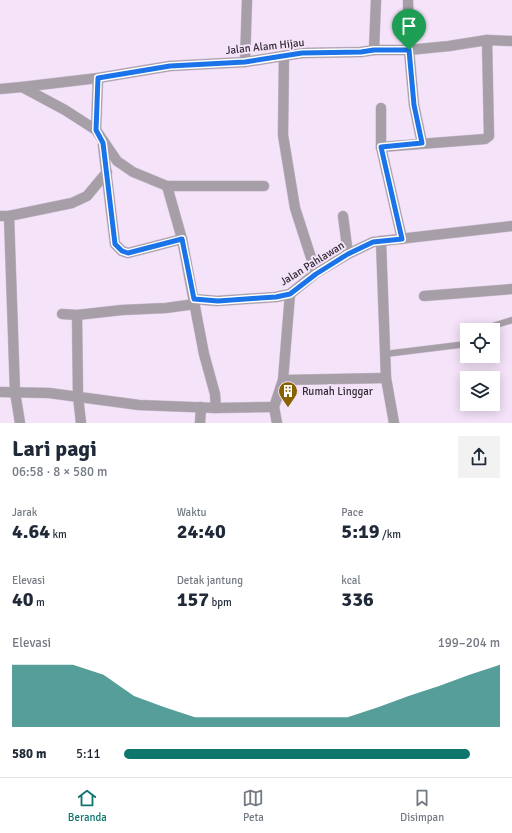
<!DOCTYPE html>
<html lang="id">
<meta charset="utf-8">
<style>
:root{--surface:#fff;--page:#f2f2f3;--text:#1f2937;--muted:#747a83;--line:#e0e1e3;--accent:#0f766e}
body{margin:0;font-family:Signika,sans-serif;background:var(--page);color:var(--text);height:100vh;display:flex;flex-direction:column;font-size:15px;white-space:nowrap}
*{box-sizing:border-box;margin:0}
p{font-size:13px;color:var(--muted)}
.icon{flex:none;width:22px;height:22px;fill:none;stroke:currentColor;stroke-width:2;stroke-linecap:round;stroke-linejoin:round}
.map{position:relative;height:423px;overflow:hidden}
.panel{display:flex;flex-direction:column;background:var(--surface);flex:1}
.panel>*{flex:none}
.fabs{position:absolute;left:460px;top:323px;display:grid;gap:8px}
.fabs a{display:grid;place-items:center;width:40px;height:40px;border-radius:0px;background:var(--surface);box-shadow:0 2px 10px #0003;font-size:20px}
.pin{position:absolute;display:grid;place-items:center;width:34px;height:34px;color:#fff;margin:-41px -17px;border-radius:50% 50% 50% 0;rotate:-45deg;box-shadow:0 0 4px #0007}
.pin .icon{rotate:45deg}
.round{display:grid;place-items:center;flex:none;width:42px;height:42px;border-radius:0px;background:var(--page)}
.summary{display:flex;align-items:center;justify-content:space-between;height:68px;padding:0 12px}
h1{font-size:22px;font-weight:700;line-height:30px}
.figures{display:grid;grid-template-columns:repeat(3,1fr);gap:6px;height:68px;padding:4px 12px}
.figures div{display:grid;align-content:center}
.figures b{font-size:20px;font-weight:700}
.figures small{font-size:11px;font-weight:400}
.figures p{font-size:11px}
.chart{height:112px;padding:8px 12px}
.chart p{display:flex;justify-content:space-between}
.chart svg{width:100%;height:72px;margin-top:4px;fill:var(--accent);opacity:.7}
ul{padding:0 12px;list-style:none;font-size:13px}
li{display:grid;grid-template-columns:64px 48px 1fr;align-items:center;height:30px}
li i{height:10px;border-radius:5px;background:var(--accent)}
.tabs{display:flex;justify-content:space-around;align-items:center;height:56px;border-top:1px solid var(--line);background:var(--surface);font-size:11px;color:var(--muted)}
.tabs a{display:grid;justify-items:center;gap:2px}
.tabs .current{color:var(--accent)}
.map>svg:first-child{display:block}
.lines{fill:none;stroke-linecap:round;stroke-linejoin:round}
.lane-casing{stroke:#cebed2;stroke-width:7}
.street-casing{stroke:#cebed2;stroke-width:11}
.lane{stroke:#a79fa8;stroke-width:6}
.street{stroke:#a79fa8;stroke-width:10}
.route-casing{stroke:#fff;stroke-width:8}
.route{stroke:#1a73e8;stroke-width:5}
.labels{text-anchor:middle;stroke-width:4;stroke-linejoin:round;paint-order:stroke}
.street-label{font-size:11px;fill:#332c35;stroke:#f5e3f9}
.poi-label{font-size:11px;fill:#332c35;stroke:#f5e3f9;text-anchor:start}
</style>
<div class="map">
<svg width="512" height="423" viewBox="0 0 512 423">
<rect width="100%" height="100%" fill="#f5e3f9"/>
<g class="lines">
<defs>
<g id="lane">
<polyline points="480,330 512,320"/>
<polyline points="385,354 467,344"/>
</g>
<g id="street">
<polyline points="408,0 409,50 414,105 422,143"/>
<polyline points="374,50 376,0"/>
<polyline points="284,56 283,135 295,208 316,273"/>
<polyline points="245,62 247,0"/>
<polyline points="22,87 98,78 170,66 245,62 302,53 361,52 374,50 409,50 449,46 487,40 512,41"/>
<polyline points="0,89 22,87 65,110 96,130 117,161 133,172 167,186 182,239 204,354 215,394 216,408"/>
<polyline points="381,108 381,147 402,239"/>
<polyline points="96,130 98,78"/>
<polyline points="103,145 115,244 122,251 128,253 182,239"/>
<polyline points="381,147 485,139 489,136 487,40"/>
<polyline points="167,186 264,186"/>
<polyline points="0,216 9,216 72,203 87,196 107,172"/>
<polyline points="9,216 15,392 20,423"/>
<polyline points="343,216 348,254"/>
<polyline points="381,241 386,378 394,423"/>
<polyline points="424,296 512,289"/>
<polyline points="194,299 217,301 276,297 290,294 316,273 348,254 373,242 512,226"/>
<polyline points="62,314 77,315 122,310 166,308 195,304"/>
<polyline points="77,315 78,396 81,423"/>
<polyline points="283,380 386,378"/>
<polyline points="0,392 49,393 139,405 216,408 274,407"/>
<polyline points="200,423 201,407"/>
<polyline points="277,423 274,407 283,380 290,294"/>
</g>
</defs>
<use href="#lane" class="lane-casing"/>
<use href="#street" class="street-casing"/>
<use href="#lane" class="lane"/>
<use href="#street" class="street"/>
</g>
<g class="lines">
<defs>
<polygon id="route" points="374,50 409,50 414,105 422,143 381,147 402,239 373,242 348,254 316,274 290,294 276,297 260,298 218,301 194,299 182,239 128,253 122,251 115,244 103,143 96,130 98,78 170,66 245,62 302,53 361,52"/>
</defs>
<use href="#route" class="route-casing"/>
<use href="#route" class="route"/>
</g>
<defs>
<symbol id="building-pin" viewBox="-11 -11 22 30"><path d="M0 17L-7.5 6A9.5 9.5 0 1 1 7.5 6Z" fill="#886100" stroke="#f5e3f9"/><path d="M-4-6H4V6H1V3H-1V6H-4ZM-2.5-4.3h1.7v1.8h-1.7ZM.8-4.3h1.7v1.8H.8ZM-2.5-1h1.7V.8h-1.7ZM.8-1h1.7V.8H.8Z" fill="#fff"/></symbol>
</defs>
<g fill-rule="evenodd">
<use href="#building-pin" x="277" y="380" width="22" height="30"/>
</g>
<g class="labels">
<g class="street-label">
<text transform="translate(265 46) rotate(-6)" y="4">Jalan Alam Hijau</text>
<text transform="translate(312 263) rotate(-32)" y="4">Jalan Pahlawan</text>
</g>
<g class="poi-label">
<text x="302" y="395">Rumah Linggar</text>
</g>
</g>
</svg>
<div class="fabs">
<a><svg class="icon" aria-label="locate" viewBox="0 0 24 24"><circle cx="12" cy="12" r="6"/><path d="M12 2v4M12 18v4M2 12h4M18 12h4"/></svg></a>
<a><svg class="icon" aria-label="layers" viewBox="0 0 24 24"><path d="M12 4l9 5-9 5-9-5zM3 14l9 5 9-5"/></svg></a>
</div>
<div class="pin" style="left:409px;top:50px;background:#1e9e55"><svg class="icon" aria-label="arrive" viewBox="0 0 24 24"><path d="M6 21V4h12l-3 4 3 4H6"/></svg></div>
</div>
<section class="panel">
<div class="summary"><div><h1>Lari pagi</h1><p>06:58 · 8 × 580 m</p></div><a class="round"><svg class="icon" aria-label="share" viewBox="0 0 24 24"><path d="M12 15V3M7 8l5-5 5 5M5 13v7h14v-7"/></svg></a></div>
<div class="figures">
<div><p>Jarak</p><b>4.64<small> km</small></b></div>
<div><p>Waktu</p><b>24:40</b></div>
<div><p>Pace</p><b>5:19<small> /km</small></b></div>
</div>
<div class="figures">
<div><p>Elevasi</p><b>40<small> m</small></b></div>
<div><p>Detak jantung</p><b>157<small> bpm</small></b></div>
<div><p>kcal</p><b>336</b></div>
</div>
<div class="chart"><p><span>Elevasi</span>199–204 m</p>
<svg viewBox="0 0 160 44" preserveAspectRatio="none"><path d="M0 44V6L10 6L20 6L30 12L40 25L50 32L60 38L70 38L80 38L90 38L100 38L110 38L120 32L130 25L140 19L150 12L160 6V44z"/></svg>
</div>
<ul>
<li><b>580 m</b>5:11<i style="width:92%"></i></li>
</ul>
</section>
<nav class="tabs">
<a class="current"><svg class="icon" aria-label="home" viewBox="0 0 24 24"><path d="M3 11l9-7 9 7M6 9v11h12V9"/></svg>Beranda</a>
<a><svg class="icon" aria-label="map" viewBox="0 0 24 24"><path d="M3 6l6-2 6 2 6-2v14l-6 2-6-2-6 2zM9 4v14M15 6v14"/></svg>Peta</a>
<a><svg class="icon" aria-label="saved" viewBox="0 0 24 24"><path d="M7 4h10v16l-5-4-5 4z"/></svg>Disimpan</a>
</nav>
